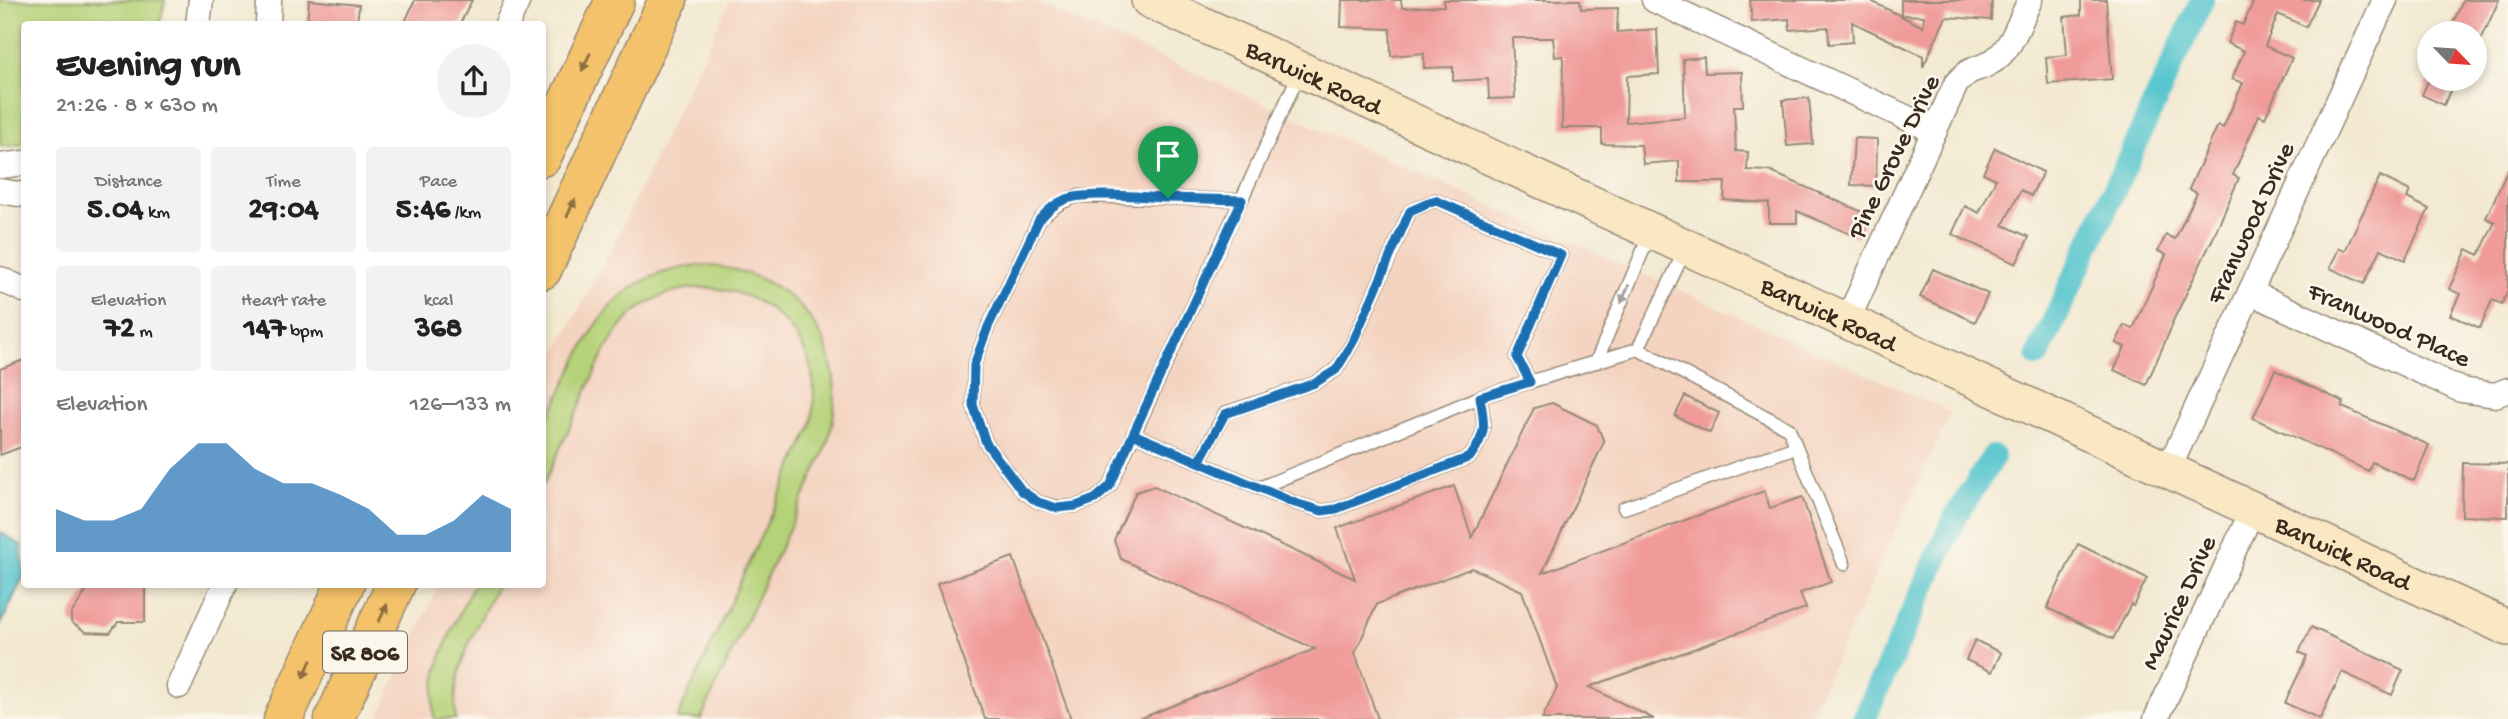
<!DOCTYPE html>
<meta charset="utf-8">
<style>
:root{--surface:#fff;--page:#f2f2f2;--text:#222;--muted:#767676;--accent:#1f6fb2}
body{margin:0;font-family:"Gochi Hand",sans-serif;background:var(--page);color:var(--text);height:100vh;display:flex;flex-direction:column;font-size:26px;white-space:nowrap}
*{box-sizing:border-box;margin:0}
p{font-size:23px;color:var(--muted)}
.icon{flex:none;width:38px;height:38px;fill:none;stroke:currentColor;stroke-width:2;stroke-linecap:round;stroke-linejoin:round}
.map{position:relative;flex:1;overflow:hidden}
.panel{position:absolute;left:21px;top:21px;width:525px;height:567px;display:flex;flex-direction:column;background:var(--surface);border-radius:7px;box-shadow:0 4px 10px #0003}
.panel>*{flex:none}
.needle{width:46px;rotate:115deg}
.buttons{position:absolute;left:2417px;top:21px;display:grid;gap:14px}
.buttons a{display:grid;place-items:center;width:70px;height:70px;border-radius:50%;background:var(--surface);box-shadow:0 4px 10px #0003;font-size:35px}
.pin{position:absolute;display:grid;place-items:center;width:60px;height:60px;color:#fff;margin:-72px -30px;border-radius:50% 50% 50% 0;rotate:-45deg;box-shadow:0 0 7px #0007}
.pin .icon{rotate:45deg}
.round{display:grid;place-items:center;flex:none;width:74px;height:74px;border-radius:37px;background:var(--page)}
.head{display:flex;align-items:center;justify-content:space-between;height:119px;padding:0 35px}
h1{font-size:38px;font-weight:800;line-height:52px}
.figures{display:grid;grid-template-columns:repeat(3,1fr);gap:10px;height:119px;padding:7px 35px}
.figures div{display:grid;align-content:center;border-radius:7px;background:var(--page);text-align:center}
.figures b{font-size:30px;font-weight:800}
.figures small{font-size:19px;font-weight:400}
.figures p{font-size:19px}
.chart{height:196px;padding:14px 35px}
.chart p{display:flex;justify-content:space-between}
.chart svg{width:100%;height:126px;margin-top:7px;fill:var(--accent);opacity:.7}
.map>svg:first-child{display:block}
.built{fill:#f4d3c0}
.green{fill:#b5d278;stroke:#787e4b;stroke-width:2}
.water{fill:#58c6ce;stroke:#4a7876;stroke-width:2}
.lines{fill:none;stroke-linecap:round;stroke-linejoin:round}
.canal{stroke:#58c6ce;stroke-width:24}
.building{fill:#f09b9a}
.lane-casing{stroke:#978a78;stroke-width:15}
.street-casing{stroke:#978a78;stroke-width:27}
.secondary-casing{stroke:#978a78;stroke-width:38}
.primary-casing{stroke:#978a78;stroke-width:41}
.lane{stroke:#fff;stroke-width:12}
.street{stroke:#fff;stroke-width:24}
.secondary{stroke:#fae7c3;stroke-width:35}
.primary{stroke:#f3c26a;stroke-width:38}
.oneway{fill:#8e6e40}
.oneway2{fill:#a79f9a}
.route-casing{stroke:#fff;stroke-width:14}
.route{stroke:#1f6fb2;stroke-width:9}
.labels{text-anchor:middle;stroke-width:5;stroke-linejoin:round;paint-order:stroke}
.shield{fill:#fbf7ec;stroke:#75685c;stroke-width:2}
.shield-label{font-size:24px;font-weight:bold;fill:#3b2a1e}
.street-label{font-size:26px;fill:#3b2a1e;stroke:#fbf7ec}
</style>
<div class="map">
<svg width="2508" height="719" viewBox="0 0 2508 719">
<rect width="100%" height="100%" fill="#fbf7ec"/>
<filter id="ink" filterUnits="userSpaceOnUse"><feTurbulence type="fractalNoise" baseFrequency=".0143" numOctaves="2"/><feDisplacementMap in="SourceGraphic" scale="14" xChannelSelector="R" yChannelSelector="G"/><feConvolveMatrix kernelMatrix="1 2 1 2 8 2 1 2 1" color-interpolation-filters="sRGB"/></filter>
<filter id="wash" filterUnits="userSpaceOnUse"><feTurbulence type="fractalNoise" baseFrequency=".00686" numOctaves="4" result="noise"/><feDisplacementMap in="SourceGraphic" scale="28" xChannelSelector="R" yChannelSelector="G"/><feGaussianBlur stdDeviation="1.57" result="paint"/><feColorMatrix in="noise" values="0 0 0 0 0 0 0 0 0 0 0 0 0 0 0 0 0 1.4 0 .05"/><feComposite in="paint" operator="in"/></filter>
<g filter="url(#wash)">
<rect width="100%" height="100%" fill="#f3e9d1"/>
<polygon class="built" points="730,0 1032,0 1951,412 1808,719 377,719 439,585 542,584 543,376 605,262"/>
<g class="green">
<polygon points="0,0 165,0 160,24 24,24 24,144 3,147 0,145"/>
<path d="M699,265C803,269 860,355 824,453L701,719H677L811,427C815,404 816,381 808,359C782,289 691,265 635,312C609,335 597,368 583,399C569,428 556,457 543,486C542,470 539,448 543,432C549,414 560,396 568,378C599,312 622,275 699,265Z"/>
<path d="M473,585H497C477,627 450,670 456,719H434C428,670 453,628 473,585Z"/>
</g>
<polygon class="water" points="0,532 21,545 24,575 0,626"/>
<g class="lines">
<g class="canal">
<polyline points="2038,355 2202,0"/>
<polyline points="1864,719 1956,516 1993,457"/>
</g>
</g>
<g id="blocks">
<g class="building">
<polygon points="309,0 359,5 357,24 307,24"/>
<polygon points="415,0 472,0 460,24 404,24"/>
<polygon points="1342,0 1401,0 1402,8 1444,6 1444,0 1580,0 1581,9 1618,8 1617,32 1657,29 1659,74 1627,76 1626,122 1685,117 1683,59 1704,57 1705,73 1742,72 1743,106 1734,106 1736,151 1748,152 1747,170 1769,171 1867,214 1857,237 1797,211 1797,223 1769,223 1769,203 1724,200 1725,182 1679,182 1679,161 1643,164 1641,145 1602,144 1602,128 1562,128 1563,56 1555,57 1553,38 1512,38 1515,98 1489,99 1488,79 1453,81 1453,67 1424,68 1424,53 1391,56 1390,29 1341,27"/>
<polygon points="1750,0 1869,0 1923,27 1924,16 1901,15 1901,0 1992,0 1991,20 1946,17 1923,67 1923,56 1852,22 1853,42 1829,44 1828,27 1790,30 1789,19 1752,22"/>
<polygon points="2081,0 2106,0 2112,79 2048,84 2046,57 2067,55 2064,17 2081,15"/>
<polygon points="2248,0 2319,0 2306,27 2278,14 2265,46 2292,58 2265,118 2259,115 2233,175 2239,178 2214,236 2172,323 2173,324 2146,385 2114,370 2125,347 2116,343 2124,325 2133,329 2166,255 2158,251 2166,235 2175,239 2197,193 2189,189 2218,125 2223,128 2243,83 2232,79 2244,51 2227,43 2236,22 2243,25 2253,3"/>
<polygon points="2463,0 2499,0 2474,56 2474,33 2449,33"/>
<polygon points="2429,79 2455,79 2444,105 2422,95"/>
<polygon points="1809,98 1813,144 1787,146 1783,100"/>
<polygon points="1854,138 1877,139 1876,186 1851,185"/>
<polygon points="1995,148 2043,172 2031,196 2021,190 2003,225 2029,237 2016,264 1952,234 1965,206 1979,213 1996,179 1983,173"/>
<polygon points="2508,169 2508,290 2502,304 2492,300 2480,328 2450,315 2460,294 2449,289 2467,249 2479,255 2495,222 2486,218"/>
<polygon points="2380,176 2410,191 2407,198 2429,209 2405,260 2381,249 2364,284 2330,268 2339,248 2345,251"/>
<polygon points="1933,269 1988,294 1975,322 1920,297"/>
<polygon points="24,360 24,446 0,455 0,369"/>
<polygon points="2275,370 2344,402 2342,407 2429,445 2414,481 2372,462 2368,471 2253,418"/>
<polygon points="1685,396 1719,413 1710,433 1675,416"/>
<polygon points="1552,403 1597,425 1604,442 1542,573 1764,491 1770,508 1802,497 1831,582 1800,593 1806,608 1589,687 1654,719 1542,719 1557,688 1522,591 1472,568 1377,604 1355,653 1378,719 1139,719 1315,649 1121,559 1114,540 1136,492 1154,486 1355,579 1337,528 1454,486 1472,537 1534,408"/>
<polygon points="2463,463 2508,464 2508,517 2462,516"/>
<polygon points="2078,544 2147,578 2133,606 2131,604 2113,639 2047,608"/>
<polygon points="1013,557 1071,719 985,719 937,584"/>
<polygon points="91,584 145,584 145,622 118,622 110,633 86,632 71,622 71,614"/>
<polygon points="2311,627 2403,670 2392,695 2342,672 2320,719 2285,703 2307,656 2299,652"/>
<polygon points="1975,640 2001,653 1992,672 1966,660"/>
</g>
</g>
</g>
<g filter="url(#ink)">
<use href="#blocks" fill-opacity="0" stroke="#978a78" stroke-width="2"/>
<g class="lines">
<defs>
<g id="lane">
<path d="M1242,200L1078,196C1061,201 1051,208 1039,220L988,327L974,365L973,405L986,443L1022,491L1038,502L1057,507L1076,506L1095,499L1110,486L1300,72"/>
<polyline points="1638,349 1686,248"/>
<polyline points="1596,362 1650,234"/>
<path d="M1133,434L1295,503L1322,511L1336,509L1470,457C1487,434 1485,424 1480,397"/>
<polyline points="1199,462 1225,413 1315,383 1336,370 1352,344 1410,211 1435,200 1561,255 1517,357 1530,382"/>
<polyline points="1259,488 1480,397 1638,349 1789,429 1844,564"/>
<polyline points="1624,508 1796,447"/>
</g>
<g id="street">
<polyline points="1654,0 1935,131"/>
<polyline points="198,24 201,0"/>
<polyline points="268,24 269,0"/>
<polyline points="507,24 518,0"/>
<polyline points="0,166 24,163"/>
<polyline points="0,191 24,195"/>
<polyline points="0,279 24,290"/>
<polyline points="2250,292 2461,390 2495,395 2508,390"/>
<path d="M1847,321L1956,84C1972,66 1970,73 1988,64C2012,52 2019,22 2030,0"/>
<polyline points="2168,470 2385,0"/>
<polyline points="179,686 225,584"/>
<polyline points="2156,719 2253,509"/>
</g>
<g id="secondary">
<path id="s1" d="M1149,0L1847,321L2508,628"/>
</g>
<g id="primary">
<polyline points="542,157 615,0"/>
<polyline points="542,270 668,0"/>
<polyline points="283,719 345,584"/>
<polyline points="334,719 396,584"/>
</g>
</defs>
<use href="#lane" class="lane-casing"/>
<use href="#street" class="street-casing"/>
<use href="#secondary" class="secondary-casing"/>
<use href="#primary" class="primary-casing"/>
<use href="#lane" class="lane"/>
<use href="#street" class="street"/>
<use href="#secondary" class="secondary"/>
<use href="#primary" class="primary"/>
</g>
<defs><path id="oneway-solid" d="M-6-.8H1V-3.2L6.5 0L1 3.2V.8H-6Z" transform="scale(1.75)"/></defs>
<g class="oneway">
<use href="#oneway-solid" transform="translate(586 62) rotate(115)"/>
<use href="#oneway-solid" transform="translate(571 208) rotate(-65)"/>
<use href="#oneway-solid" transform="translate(383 613) rotate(-65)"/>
<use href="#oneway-solid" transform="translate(307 669) rotate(115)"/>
</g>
<use class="oneway2" href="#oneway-solid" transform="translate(1625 294) rotate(113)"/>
</g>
<g class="lines" filter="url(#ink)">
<defs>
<path id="route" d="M1168,198C1141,197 1088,191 1064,200C1054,204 1046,212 1039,220L988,327L974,365L973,405L986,443L1022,491L1038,502L1057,508L1076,506L1095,499L1110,486L1133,434L1295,503L1322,511L1336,509L1470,457C1487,434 1485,424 1480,397L1530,382L1517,357L1561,255L1435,200L1410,211L1352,344L1336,370L1315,383L1225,414L1199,462L1133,434L1242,200L1168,198"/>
</defs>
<use href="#route" class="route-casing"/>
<use href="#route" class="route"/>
</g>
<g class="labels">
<rect class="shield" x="323" y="631.5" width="84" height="41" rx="5"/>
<g class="shield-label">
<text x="365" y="660">SR 806</text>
</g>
<g class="street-label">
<text dy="9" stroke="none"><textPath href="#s1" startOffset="182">Barwick Road</textPath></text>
<text transform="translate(1892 156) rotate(-64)" y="9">Pine Grove Drive</text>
<text transform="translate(2249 222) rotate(-65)" y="9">Franwood Drive</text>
<text dy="9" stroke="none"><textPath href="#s1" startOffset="749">Barwick Road</textPath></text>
<text transform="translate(2390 323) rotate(24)" y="9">Franwood Place</text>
<text dy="9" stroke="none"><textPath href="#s1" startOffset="1316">Barwick Road</textPath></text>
<text transform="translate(2177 602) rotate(-65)" y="9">Maurice Drive</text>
</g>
</g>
</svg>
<div class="buttons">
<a><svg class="needle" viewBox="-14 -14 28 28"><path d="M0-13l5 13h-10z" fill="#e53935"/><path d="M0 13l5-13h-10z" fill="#767676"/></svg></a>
</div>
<div class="pin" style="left:1168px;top:198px;background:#1e9e55"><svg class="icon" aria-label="arrive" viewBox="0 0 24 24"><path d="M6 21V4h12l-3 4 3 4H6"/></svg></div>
<section class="panel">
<div class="head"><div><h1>Evening run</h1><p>21:26 · 8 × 630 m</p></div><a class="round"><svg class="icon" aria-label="share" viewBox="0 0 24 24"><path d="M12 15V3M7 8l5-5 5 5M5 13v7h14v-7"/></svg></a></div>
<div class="figures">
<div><p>Distance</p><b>5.04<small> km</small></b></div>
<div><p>Time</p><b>29:04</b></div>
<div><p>Pace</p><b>5:46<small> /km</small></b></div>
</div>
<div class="figures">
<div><p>Elevation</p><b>72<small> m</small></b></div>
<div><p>Heart rate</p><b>147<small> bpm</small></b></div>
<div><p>kcal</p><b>368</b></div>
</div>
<div class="chart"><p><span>Elevation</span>126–133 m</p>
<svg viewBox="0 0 160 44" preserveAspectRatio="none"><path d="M0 44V29L10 33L20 33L30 29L40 15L50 6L60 6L70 15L80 20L90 20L100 24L110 29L120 38L130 38L140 33L150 24L160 29V44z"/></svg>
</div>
</section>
</div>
